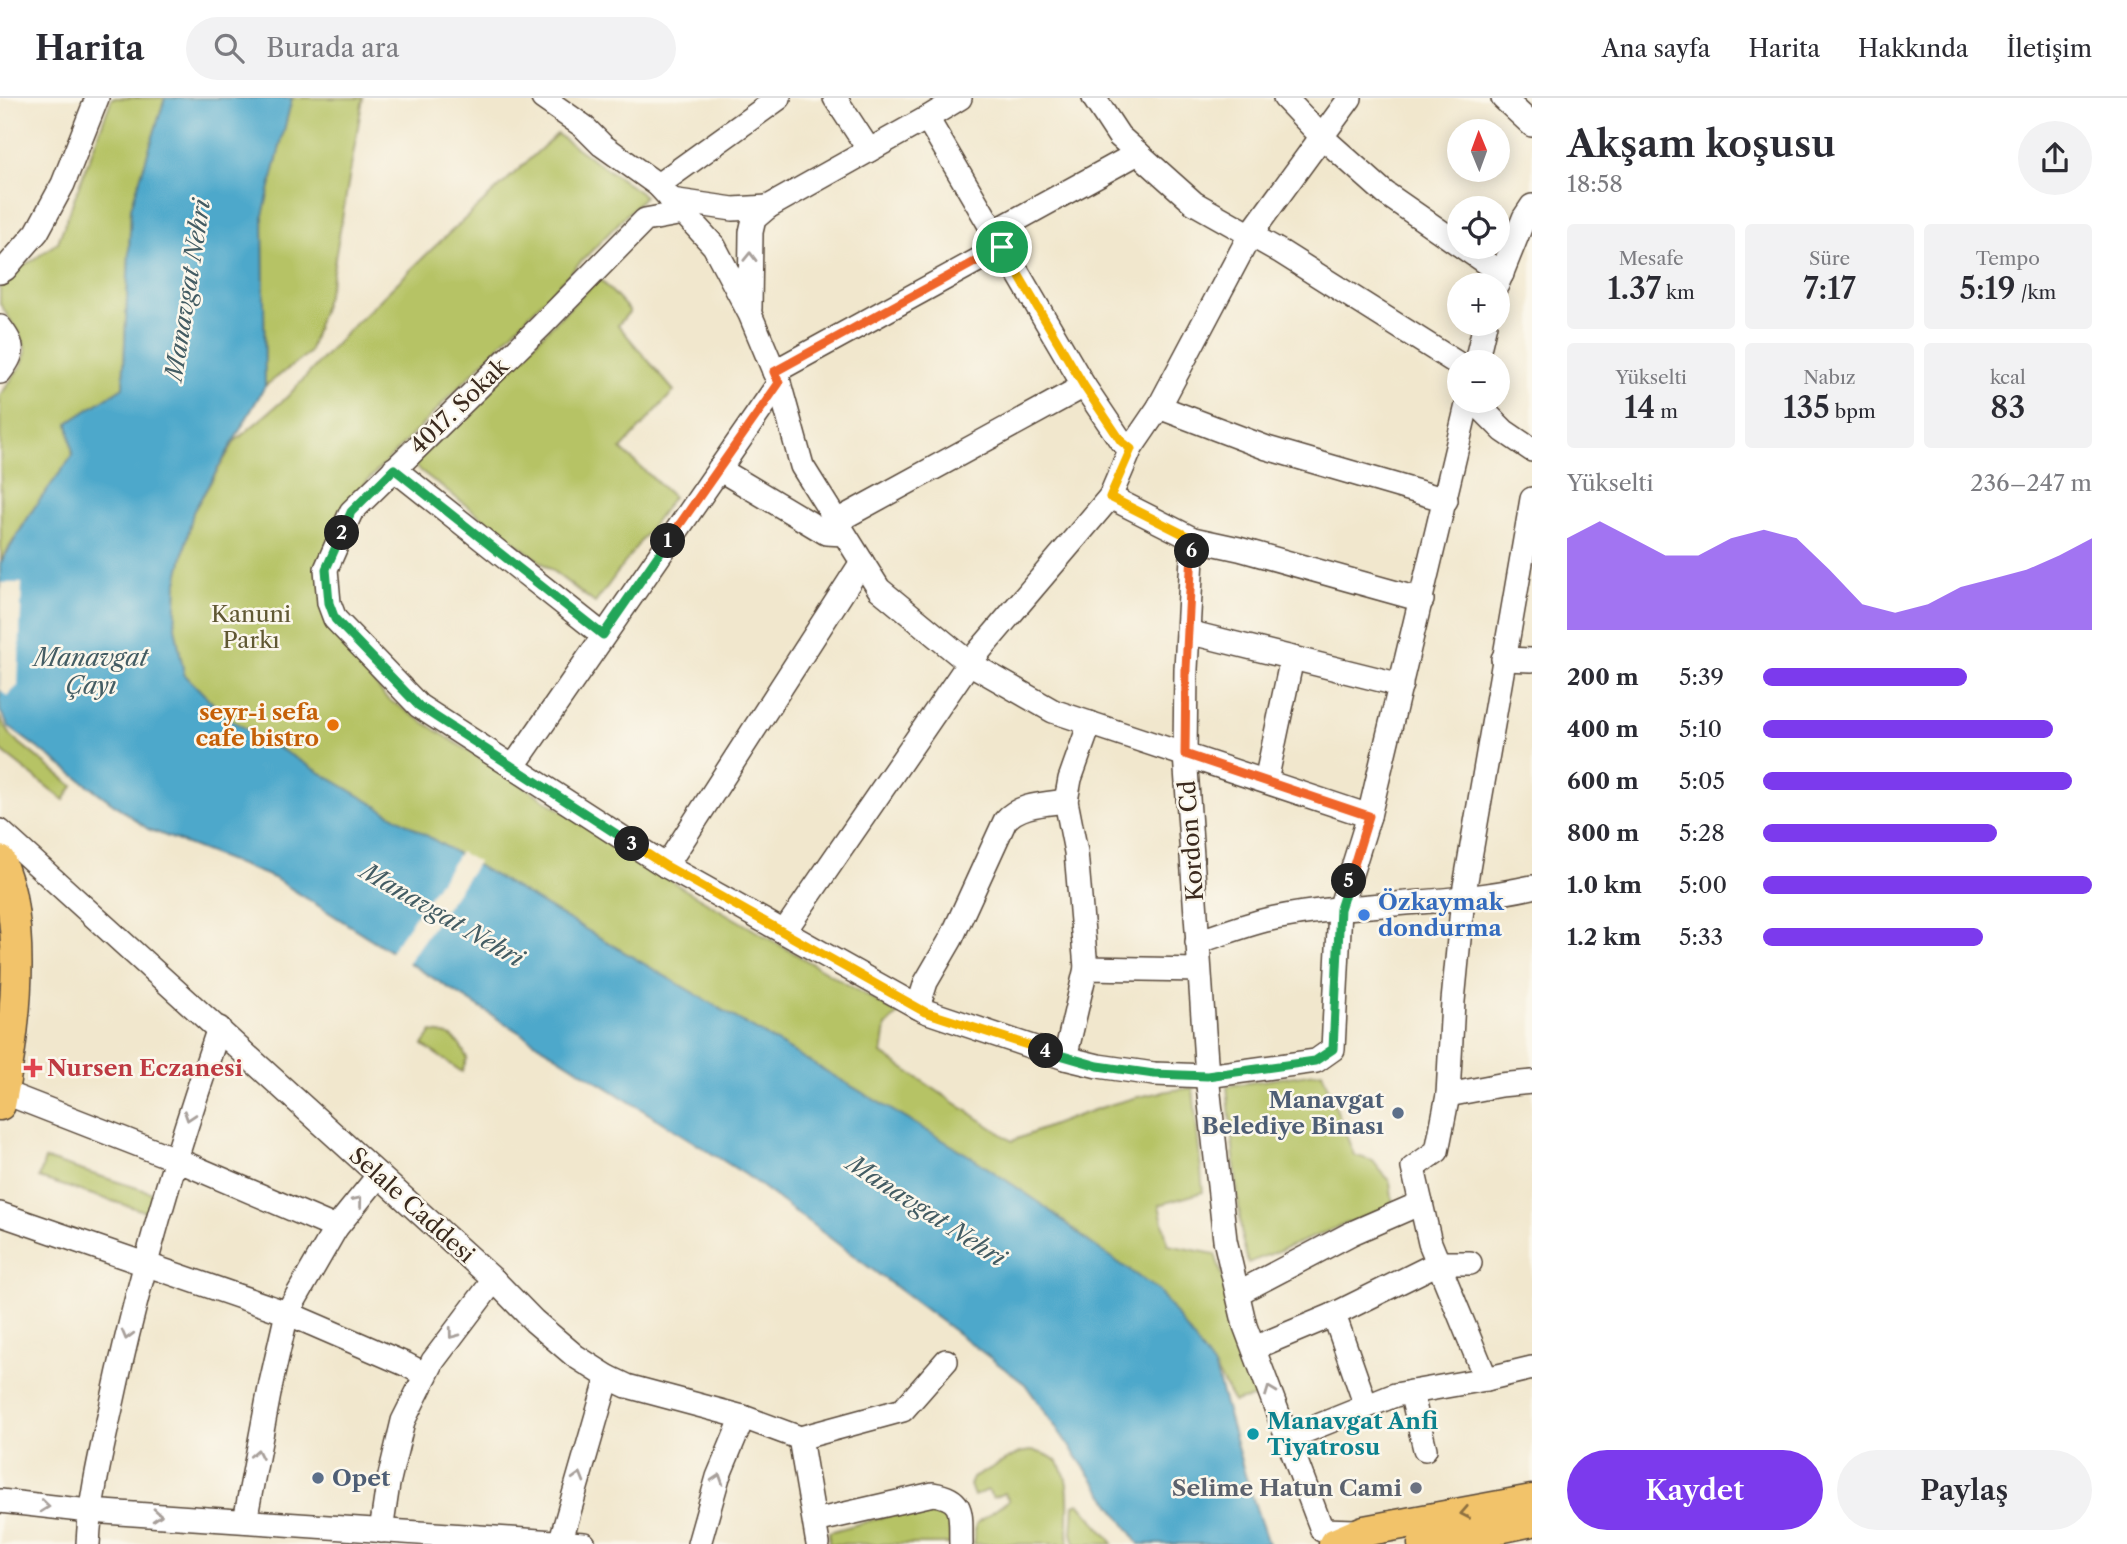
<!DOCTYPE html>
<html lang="tr">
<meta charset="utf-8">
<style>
:root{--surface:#fff;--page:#f2f2f3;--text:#2b2b33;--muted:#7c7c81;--line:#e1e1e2;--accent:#7c3aed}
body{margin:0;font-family:"Libre Caslon Text",serif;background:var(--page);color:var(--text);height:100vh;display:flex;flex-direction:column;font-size:26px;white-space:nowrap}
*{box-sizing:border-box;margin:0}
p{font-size:23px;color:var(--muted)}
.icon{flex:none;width:38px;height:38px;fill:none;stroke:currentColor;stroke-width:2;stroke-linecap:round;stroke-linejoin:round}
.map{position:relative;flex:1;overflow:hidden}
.sheet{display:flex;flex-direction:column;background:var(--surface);width:595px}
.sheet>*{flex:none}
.needle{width:46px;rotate:359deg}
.controls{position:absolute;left:1447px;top:21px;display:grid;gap:14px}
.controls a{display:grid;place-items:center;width:63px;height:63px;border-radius:50%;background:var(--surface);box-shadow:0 4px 18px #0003;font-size:35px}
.pin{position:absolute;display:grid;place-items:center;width:60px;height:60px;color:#fff;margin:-30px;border:4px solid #fff;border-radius:50%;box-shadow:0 2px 7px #0007}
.km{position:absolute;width:35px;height:35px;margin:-18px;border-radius:50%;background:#222;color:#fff;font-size:19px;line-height:35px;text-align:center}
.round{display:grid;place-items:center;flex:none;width:74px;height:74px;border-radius:37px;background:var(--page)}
.headline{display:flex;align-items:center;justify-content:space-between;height:119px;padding:0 35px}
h1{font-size:38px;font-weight:600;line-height:52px}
.metrics{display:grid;grid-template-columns:repeat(3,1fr);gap:10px;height:119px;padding:7px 35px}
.metrics div{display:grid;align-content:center;border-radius:7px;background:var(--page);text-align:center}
.metrics b{font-size:30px;font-weight:600}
.metrics small{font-size:19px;font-weight:400}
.metrics p{font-size:19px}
.chart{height:196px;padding:14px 35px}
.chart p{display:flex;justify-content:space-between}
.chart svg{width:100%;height:126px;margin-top:7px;fill:var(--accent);opacity:.7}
.primary-button{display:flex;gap:14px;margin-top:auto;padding:14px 35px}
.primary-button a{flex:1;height:80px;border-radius:42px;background:var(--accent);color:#fff;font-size:28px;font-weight:600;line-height:80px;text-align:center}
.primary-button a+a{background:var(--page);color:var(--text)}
ul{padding:0 35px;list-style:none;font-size:23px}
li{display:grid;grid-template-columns:112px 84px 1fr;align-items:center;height:52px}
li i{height:18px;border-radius:9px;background:var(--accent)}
header{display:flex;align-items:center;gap:42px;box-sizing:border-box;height:98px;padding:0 35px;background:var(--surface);border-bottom:2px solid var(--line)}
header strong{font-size:33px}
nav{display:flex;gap:38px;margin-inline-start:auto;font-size:24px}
.search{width:490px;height:63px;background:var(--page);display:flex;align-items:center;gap:18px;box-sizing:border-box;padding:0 24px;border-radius:38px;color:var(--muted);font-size:26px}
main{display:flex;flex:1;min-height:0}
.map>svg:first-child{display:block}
.green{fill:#b6c365;stroke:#787642;stroke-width:2}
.water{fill:#4ea8cb;stroke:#446974;stroke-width:2}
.pier{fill:#f1e7cd}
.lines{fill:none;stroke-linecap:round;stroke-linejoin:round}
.minor-casing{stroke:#564638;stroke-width:26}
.major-casing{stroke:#564638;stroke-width:33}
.minor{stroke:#fff;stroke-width:23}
.major{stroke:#f2c36a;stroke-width:30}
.oneway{stroke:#a79f9a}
.oneway2{stroke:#8d6f40}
.split-1-casing{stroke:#fff;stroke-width:14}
.split-2-casing{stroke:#fff;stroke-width:14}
.split-3-casing{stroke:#fff;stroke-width:14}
.split-4-casing{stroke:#fff;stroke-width:14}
.split-5-casing{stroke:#fff;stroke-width:14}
.split-6-casing{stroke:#fff;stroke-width:14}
.split-7-casing{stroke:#fff;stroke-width:14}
.split-1{stroke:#f0652b;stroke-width:9}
.split-2{stroke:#22a559;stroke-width:9}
.split-3{stroke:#22a559;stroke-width:9}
.split-4{stroke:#f5b400;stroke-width:9}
.split-5{stroke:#22a559;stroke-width:9}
.split-6{stroke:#f0652b;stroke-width:9}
.split-7{stroke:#f5b400;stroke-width:9}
.food-dot{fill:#e8710a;stroke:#fbf7ec;stroke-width:2.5}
.shop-dot{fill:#3f7fe0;stroke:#fbf7ec;stroke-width:2.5}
.health-dot{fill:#e0444e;stroke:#fbf7ec;stroke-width:2.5}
.service-dot{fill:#5c6f8a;stroke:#fbf7ec;stroke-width:2.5}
.culture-dot{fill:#0f9aa8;stroke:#fbf7ec;stroke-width:2.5}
.worship-dot{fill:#6b7280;stroke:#fbf7ec;stroke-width:2.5}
.labels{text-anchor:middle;stroke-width:5;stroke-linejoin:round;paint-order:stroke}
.street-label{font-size:23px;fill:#3b2a1e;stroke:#fbf7ec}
.park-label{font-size:23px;fill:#605833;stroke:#fbf7ec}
.food-label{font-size:23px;font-weight:bold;fill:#c56008;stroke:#fbf7ec;text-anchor:end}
.shop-label{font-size:23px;font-weight:bold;fill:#366cbe;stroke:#fbf7ec;text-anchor:start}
.health-label{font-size:23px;font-weight:bold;fill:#be3a42;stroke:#fbf7ec;text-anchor:start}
.service-label{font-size:23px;font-weight:bold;fill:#4e5e75;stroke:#fbf7ec;text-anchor:end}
.culture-label{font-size:23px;font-weight:bold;fill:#0d838f;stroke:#fbf7ec;text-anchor:start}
.worship-label{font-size:23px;font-weight:bold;fill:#5b616d;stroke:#fbf7ec;text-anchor:end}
.water-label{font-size:24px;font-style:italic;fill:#435c63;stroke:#fbf7ec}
</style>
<header>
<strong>Harita</strong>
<div class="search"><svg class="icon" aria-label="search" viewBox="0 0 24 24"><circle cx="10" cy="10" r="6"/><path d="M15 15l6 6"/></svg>Burada ara</div>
<nav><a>Ana sayfa</a><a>Harita</a><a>Hakkında</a><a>İletişim</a></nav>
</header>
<main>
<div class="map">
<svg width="1532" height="1446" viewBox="0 0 1532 1446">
<rect width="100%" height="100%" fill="#fbf7ec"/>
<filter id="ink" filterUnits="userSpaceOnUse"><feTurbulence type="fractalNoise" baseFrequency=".0143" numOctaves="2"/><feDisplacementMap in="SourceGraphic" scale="14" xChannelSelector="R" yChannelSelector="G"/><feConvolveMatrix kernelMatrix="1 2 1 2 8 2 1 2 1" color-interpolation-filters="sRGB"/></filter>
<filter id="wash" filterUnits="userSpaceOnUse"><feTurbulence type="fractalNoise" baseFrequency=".00686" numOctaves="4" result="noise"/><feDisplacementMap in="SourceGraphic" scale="28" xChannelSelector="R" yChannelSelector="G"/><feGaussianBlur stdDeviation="1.57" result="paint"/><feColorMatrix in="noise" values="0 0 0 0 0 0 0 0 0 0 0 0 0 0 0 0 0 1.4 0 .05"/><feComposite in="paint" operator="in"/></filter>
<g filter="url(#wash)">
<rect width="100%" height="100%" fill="#f1e7cd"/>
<g class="green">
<polygon points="112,0 165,0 131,110 123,289 68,325 73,357 34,410 1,462 0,298 22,266 26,254 23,242 0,206 0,178 32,163 58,144"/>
<polygon points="292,0 363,0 331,184 309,255 265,288 263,117"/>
<path d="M557,36L645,98L344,407L325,523L386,600L684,791L898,916L886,928L882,956L1012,1043C1070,1020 1130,995 1193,990L1203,1094L1159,1107L1168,1147L1215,1156L1261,1298L1234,1304L1215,1271L1089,1144L1040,1105L973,1060L225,619L184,576L175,529L177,484L193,414L235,343L287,299L348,233L431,152Z"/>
<polygon points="599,180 630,213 618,227 674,293 621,351 673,399 595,505 413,367"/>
<polygon points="0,620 12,639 73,688 64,702 0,652"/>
<path d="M432,934C454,936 458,942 467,960L462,974L423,947Z"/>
<polygon points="1322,974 1354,1057 1373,1063 1390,1084 1393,1107 1248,1165 1242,1141 1227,988"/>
<polygon points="45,1061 153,1095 147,1114 39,1080"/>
<path d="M1030,1353C1082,1357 1064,1410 1069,1446H973L976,1426L1009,1402L1004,1395L993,1400L988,1392L974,1398L970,1387L973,1380L1019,1355Z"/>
<polygon points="944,1405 950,1411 950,1446 829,1446 829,1434 927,1407"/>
<polygon points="1079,1405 1112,1444 1113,1446 1075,1446 1072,1435 1074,1407"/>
</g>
<polygon class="water" points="165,0 292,0 263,117 265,288 193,414 177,484 175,529 184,576 226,619 973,1060 1040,1105 1089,1144 1159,1193 1215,1271 1245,1377 1268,1446 1139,1446 1025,1286 746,1077 274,780 148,731 9,629 0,613 0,466 34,410 73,357 68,325 123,289 131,110"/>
<g class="pier">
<polygon points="1,485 22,485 18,588 7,598 0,591"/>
<polygon points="460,754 478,764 406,867 388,857"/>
</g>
</g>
<g filter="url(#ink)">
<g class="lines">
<defs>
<g id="minor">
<polyline points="543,0 583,28 602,47 658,87 714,148 750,216 779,285 802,368 879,491 969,565 1053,613 1369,718"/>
<polyline points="835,0 869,52"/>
<polyline points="1094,0 1119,38 1194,105 1281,154 1460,267"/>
<polyline points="1285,0 1322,39 1385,95 1460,147"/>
<polyline points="1503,0 1532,27"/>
<polyline points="927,20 1084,288 1121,343 1131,350"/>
<polyline points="658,87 779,0"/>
<polyline points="671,102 733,111 768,109"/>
<polyline points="683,115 645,122 541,228 351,414 326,471 329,505 335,521 419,608 666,768 925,913 1065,960 1098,968 1154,976 1207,978 1316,963 1333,951 1340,811 1369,718 1468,303"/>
<polyline points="994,134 1138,55"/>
<polyline points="1463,149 1502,176"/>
<polyline points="0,174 5,171 37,134 63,86 97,0"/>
<polyline points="1497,187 1524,120 1532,108"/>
<polyline points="750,210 751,134 754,121 768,109 927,20 960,0"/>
<path d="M0,229C15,249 15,254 0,274"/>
<polyline points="1476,264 1485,226"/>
<polyline points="774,274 1002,149"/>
<polyline points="1474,303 1504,333 1532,352"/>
<polyline points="1159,309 1267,350 1446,402"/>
<polyline points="394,371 603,537"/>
<polyline points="719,371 826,435 844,436"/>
<polyline points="1110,399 1193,441"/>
<polyline points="837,423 1084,288"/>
<polyline points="1188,534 1401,587"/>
<polyline points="1503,561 1532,562"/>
<polyline points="513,669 779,285"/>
<polyline points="1266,683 1292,560"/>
<polyline points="0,733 494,1182 534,1223 575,1258 608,1279 627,1288 743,1319 800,1340"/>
<polyline points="666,768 862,464"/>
<polyline points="784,834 969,565 1110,399 1131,350 1159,309 1250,137 1350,0"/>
<path d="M1197,844C1223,836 1249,825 1275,820C1360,803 1448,808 1532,789"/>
<polyline points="1086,870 1076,754 1066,703 1070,681 1090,625"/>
<path d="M918,909L926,884L951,841L1005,723C1019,706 1045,706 1066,703"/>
<polyline points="1065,960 1086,870 1199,872"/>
<polyline points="3,994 175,1061 336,1130"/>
<polyline points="1448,997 1500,987 1532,984"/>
<polyline points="0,1116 287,1215 405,1266 426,1277"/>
<polyline points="1238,1195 1352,1135 1421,1105"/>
<polyline points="1333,1217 1338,1228 1366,1308"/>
<polyline points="1254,1250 1333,1217 1438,1165 1470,1165"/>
<polyline points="1486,1281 1430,1145 1413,1070 1437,1053 1448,997 1453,903 1463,800 1532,401"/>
<polyline points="1411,1294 1425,1351"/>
<polyline points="800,1340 903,1312 946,1263"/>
<polyline points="800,1340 818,1446"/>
<polyline points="1288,1340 1395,1297 1486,1281 1532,1270"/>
<polyline points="0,1403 89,1413 584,1446"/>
<polyline points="245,1423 271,1285 287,1215 336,1130 379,1077"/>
<path d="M815,1423L933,1396C966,1401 960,1417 961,1446"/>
<polyline points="381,1433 388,1386 403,1323 433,1263 494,1182"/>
<polyline points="1357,1433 1322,1432 1245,1228 1225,1142 1207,978 1185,656 1186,571 1193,441 1239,451 1422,502"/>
<polyline points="560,1445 608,1279"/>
<path d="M88,1446C90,1400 101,1355 111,1310C138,1181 176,1054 219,930"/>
<polyline points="699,1446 718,1379 743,1319"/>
</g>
<g id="major">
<path d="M0,763C4,775 9,787 11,799C23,867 14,941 0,1007"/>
<polyline points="1334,1446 1364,1433 1532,1402"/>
<polyline points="1423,1446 1532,1423"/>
</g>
</defs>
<use href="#minor" class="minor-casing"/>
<use href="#major" class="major-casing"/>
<use href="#minor" class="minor"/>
<use href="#major" class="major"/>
</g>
<defs><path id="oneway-chevron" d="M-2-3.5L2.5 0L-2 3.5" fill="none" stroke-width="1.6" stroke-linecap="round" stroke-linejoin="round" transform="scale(1.75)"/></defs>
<g class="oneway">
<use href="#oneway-chevron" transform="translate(750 159) rotate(-89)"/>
<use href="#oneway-chevron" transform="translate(189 1018) rotate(108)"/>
<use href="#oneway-chevron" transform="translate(358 1103) rotate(-51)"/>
<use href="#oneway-chevron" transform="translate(453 1236) rotate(127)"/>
<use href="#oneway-chevron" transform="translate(127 1237) rotate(105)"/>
<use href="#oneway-chevron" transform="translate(1270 1293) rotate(-111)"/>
<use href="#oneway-chevron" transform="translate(257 1356) rotate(-79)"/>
<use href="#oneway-chevron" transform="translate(579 1379) rotate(-74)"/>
<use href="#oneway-chevron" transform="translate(718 1381) rotate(-72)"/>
<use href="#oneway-chevron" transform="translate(45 1408) rotate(6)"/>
<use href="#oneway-chevron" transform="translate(157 1417) rotate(4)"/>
</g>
<use class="oneway2" href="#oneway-chevron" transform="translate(1465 1415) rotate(169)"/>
</g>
<g class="lines" filter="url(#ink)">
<defs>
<polyline id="split-1" points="668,443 779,285 774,274 1002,149"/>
<polyline id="split-2" points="342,435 351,414 394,371 603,537 668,443"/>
<polyline id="split-3" points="342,435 326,471 329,505 335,521 419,608 632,746"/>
<polyline id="split-4" points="632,746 666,768 925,914 1046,953"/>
<polyline id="split-5" points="1046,953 1098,968 1154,976 1207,978 1315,963 1333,951 1340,811 1349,783"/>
<polyline id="split-6" points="1192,453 1186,571 1185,656 1369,718 1349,783"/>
<polyline id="split-7" points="1002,149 1084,288 1121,343 1131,351 1110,399 1193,441 1192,453"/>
</defs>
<use href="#split-1" class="split-1-casing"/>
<use href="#split-2" class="split-2-casing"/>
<use href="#split-3" class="split-3-casing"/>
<use href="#split-4" class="split-4-casing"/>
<use href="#split-5" class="split-5-casing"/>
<use href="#split-6" class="split-6-casing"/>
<use href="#split-7" class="split-7-casing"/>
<use href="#split-1" class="split-1"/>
<use href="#split-2" class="split-2"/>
<use href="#split-3" class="split-3"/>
<use href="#split-4" class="split-4"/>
<use href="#split-5" class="split-5"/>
<use href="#split-6" class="split-6"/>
<use href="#split-7" class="split-7"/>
</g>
<circle class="food-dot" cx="333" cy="627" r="7"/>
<circle class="shop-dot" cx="1364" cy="817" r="7"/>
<path class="health-dot" d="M29.5 959.5h7v7h7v7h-7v7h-7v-7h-7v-7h7z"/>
<g class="service-dot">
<circle cx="1398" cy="1015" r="7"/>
<circle cx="318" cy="1380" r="7"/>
</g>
<circle class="culture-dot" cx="1253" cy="1336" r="7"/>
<circle class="worship-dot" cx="1416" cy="1390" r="7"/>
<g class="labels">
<g class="street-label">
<text transform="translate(459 308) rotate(-44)" y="8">4017. Sokak</text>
<text transform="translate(1191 743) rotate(-94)" y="8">Kordon Cd</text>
<text transform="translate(412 1107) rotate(42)" y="8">Selale Caddesi</text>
</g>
<g class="park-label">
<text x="251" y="524">Kanuni<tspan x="251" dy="26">Parkı</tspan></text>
</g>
<g class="food-label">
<text x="319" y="622">seyr-i sefa<tspan x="319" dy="26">cafe bistro</tspan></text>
</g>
<g class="shop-label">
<text x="1378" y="812">Özkaymak<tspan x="1378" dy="26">dondurma</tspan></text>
</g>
<g class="health-label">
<text x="47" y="978">Nursen Eczanesi</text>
</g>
<g class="service-label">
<text x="1384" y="1010">Manavgat<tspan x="1384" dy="26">Belediye Binası</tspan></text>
<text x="332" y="1388" text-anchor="start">Opet</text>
</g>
<g class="culture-label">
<text x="1267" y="1331">Manavgat Anfi<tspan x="1267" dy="26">Tiyatrosu</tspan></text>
</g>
<g class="worship-label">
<text x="1402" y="1398">Selime Hatun Cami</text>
</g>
<g class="water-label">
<text transform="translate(188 192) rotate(-81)" y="8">Manavgat Nehri</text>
<text x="91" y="568">Manavgat<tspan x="91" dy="28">Çayı</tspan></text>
<text transform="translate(442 817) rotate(30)" y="8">Manavgat Nehri</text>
<text transform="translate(926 1113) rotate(33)" y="8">Manavgat Nehri</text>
</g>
</g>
</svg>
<div class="controls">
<a><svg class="needle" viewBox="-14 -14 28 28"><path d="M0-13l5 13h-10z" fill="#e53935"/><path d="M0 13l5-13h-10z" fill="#7c7c81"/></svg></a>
<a><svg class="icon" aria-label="locate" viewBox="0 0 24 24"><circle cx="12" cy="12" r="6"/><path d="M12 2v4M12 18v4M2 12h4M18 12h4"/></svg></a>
<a>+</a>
<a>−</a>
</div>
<div class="pin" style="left:1002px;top:149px;background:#1e9e55"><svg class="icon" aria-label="arrive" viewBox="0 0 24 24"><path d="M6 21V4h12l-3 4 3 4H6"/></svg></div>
<b class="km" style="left:668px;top:443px">1</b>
<b class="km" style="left:342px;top:435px">2</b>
<b class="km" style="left:632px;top:746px">3</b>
<b class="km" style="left:1046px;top:953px">4</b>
<b class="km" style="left:1349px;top:783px">5</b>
<b class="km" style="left:1192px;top:453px">6</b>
</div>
<section class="sheet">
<div class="headline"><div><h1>Akşam koşusu</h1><p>18:58</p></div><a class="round"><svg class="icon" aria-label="share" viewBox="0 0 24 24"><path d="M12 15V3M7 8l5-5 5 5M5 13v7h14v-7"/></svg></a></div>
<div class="metrics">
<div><p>Mesafe</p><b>1.37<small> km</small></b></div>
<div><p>Süre</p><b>7:17</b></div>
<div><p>Tempo</p><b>5:19<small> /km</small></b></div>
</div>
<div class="metrics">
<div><p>Yükselti</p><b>14<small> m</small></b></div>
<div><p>Nabız</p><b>135<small> bpm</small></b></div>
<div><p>kcal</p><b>83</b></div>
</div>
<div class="chart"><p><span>Yükselti</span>236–247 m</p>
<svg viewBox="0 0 160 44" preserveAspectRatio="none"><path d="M0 44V12L10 6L20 12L30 18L40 18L50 12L60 9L70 12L80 23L90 35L100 38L110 35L120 29L130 26L140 23L150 18L160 12V44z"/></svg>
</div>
<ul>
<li><b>200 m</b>5:39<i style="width:62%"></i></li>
<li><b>400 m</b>5:10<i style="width:88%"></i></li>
<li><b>600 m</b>5:05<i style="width:94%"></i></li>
<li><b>800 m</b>5:28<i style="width:71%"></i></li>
<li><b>1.0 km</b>5:00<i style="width:100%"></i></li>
<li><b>1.2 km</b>5:33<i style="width:67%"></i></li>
</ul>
<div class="primary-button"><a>Kaydet</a><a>Paylaş</a></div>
</section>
</main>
